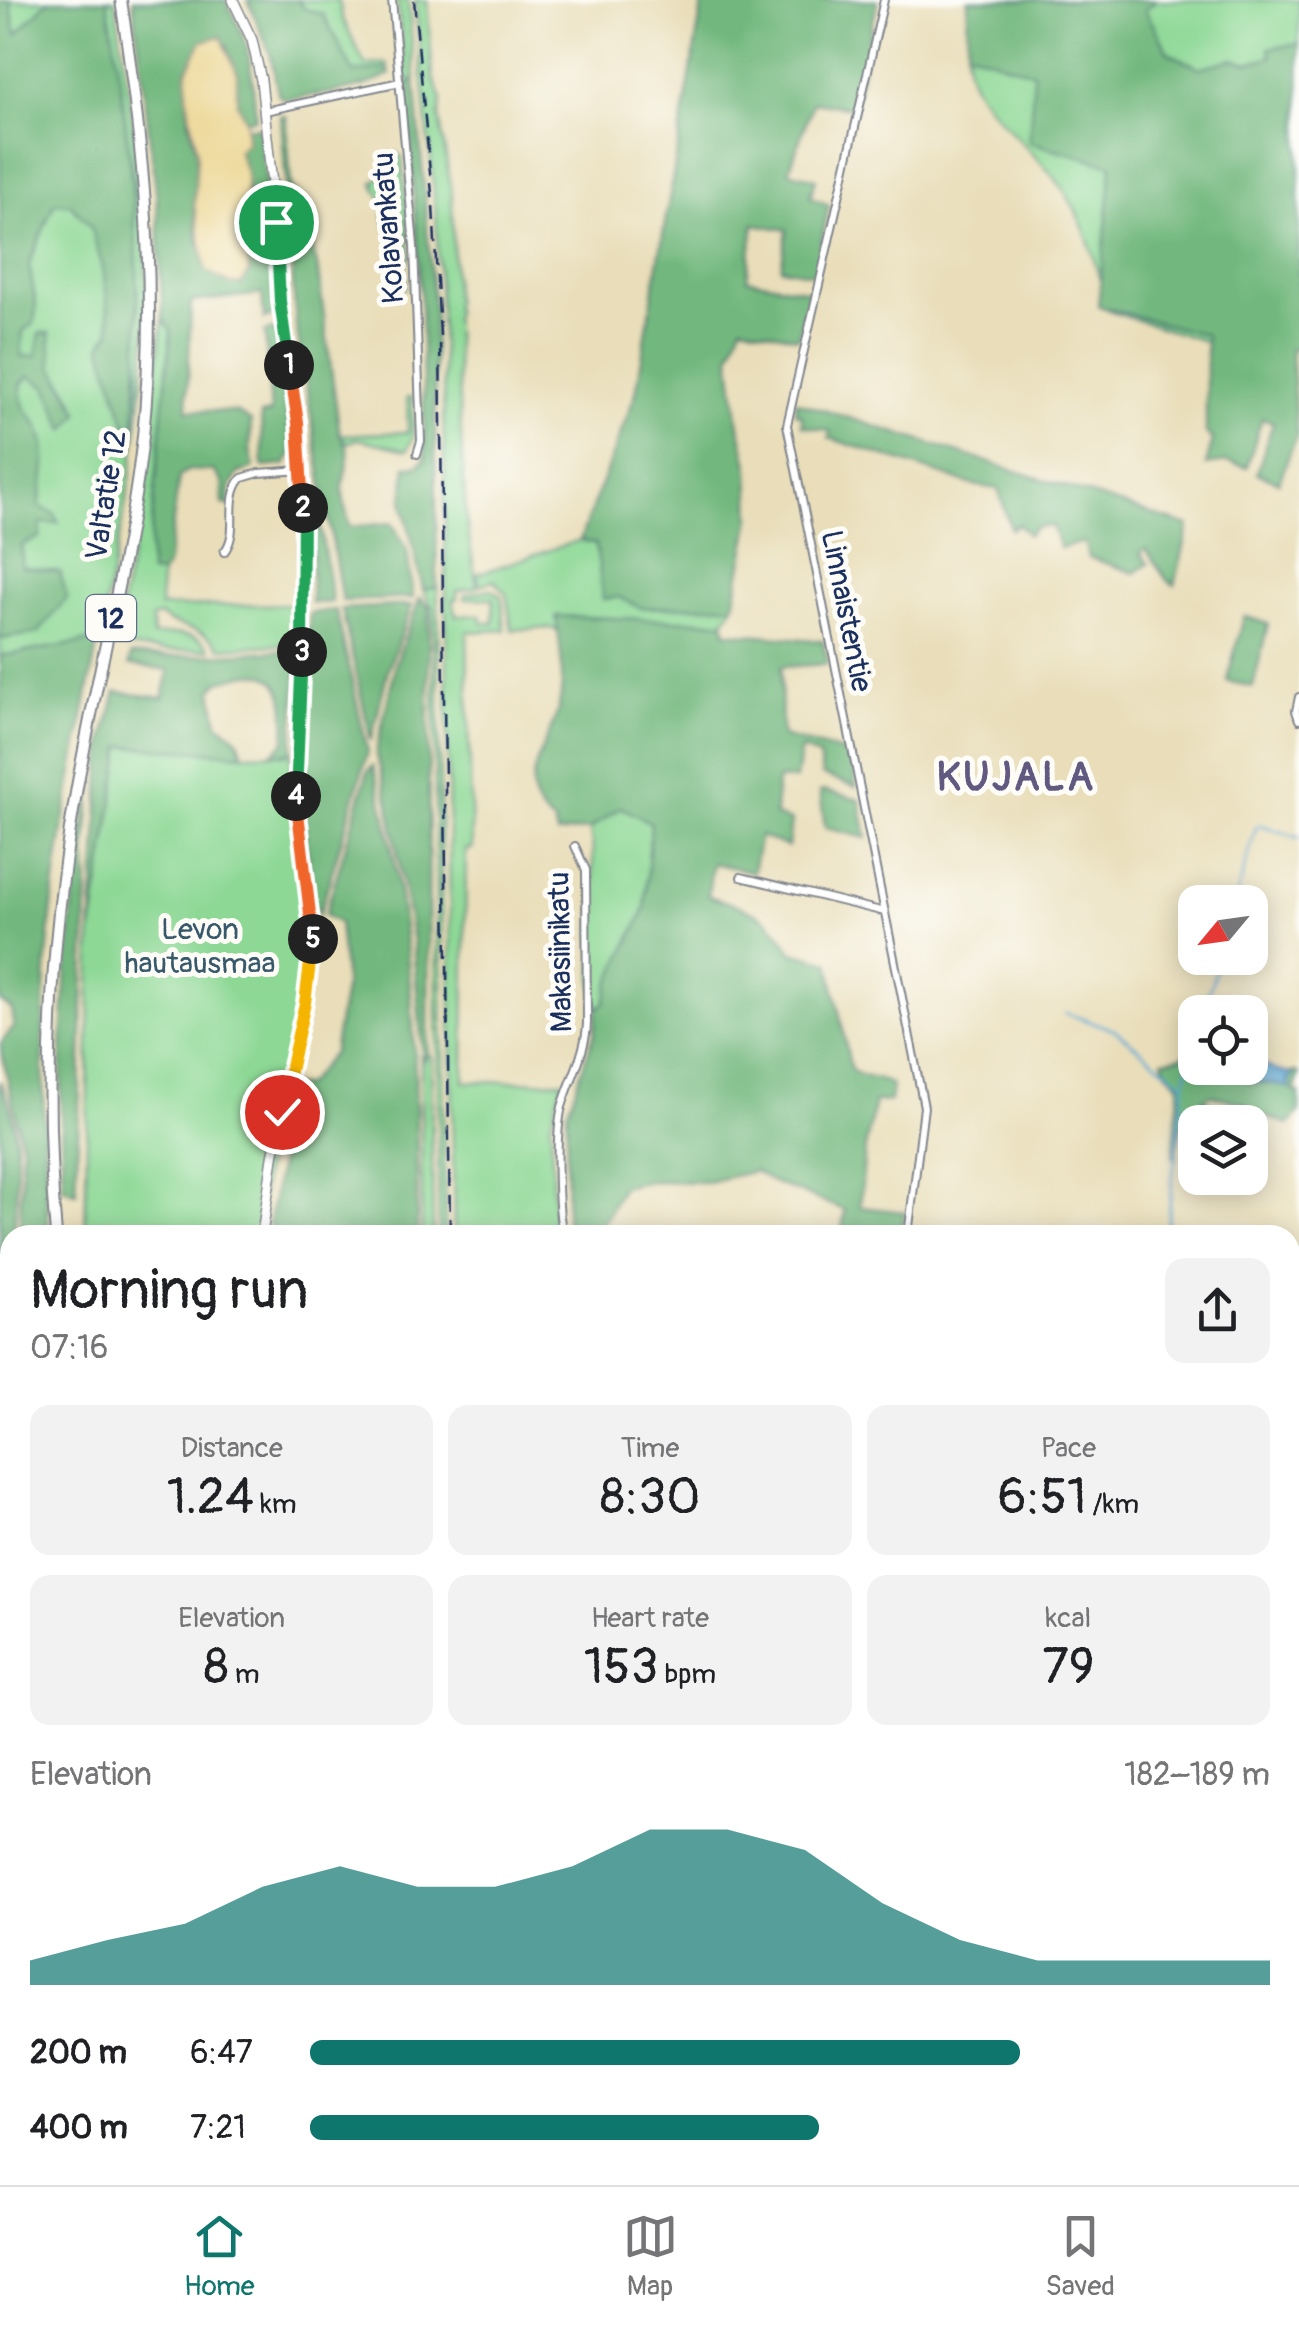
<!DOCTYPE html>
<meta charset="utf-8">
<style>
:root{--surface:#fff;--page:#f2f2f2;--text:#202124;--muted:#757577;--line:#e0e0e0;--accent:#0f766e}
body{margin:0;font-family:Pangolin,sans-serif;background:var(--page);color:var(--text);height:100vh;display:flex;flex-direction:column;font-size:38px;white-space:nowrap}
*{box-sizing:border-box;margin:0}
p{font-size:32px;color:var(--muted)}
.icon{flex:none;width:55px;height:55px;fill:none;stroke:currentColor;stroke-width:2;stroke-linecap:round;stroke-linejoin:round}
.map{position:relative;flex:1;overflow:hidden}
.details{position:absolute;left:0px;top:1225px;width:1300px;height:960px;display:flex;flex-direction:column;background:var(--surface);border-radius:30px 30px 0 0;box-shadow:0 5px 25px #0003}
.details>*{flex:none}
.needle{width:65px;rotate:241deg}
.buttons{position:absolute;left:1178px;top:885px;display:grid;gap:20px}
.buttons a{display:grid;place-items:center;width:90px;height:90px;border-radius:20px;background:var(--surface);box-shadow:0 5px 25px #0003;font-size:50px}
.pin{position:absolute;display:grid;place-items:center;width:85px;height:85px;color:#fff;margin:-42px;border:5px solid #fff;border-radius:50%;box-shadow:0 2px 10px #0007}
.km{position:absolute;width:50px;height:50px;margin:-25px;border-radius:50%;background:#222;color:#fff;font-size:28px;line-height:50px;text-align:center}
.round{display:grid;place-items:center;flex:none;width:105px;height:105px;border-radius:20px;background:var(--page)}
.overview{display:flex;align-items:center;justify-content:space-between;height:170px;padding:0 30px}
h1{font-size:55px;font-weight:600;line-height:75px}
.metrics{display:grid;grid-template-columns:repeat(3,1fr);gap:15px;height:170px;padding:10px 30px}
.metrics div{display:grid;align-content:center;border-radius:20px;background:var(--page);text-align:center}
.metrics b{font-size:50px;font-weight:600}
.metrics small{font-size:28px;font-weight:400}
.metrics p{font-size:28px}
.chart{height:280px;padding:20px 30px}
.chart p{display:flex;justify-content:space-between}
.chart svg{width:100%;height:180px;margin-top:10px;fill:var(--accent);opacity:.7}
ul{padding:0 30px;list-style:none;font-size:32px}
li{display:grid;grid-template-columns:160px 120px 1fr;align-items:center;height:75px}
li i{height:25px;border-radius:12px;background:var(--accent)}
.tab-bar{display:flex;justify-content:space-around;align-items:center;height:140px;border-top:2px solid var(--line);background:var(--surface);font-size:28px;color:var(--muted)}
.tab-bar a{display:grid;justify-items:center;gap:5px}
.tab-bar .on{color:var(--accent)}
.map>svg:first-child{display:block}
.green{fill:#8dd895;stroke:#54847a;stroke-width:2.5}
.forest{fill:#72b87e;stroke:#46746e;stroke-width:2.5}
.sand{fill:#eeda9e;stroke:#84847e;stroke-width:2.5}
.water{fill:#5ba8d4;stroke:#3b6c99;stroke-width:2.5}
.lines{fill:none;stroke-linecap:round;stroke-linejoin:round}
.stream{stroke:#5ba8d4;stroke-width:2.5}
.minor-casing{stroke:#82868c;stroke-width:10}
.major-casing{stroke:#82868c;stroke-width:12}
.highway-casing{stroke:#82868c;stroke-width:14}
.minor{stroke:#fff;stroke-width:6}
.major{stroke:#fff;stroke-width:9}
.highway{stroke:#fff;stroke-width:10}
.rail{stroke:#1b2f5e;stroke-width:2.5;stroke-dasharray:15 8;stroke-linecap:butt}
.split-1-casing{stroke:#fff;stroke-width:20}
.split-2-casing{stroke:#fff;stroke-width:20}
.split-3-casing{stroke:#fff;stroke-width:20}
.split-4-casing{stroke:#fff;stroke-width:20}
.split-5-casing{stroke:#fff;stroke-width:20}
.split-6-casing{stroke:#fff;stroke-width:20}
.split-7-casing{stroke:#fff;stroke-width:20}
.split-1{stroke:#22a559;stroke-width:12}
.split-2{stroke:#f0652b;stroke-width:12}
.split-3{stroke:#22a559;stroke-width:12}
.split-4{stroke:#22a559;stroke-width:12}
.split-5{stroke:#f0652b;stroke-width:12}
.split-6{stroke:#f5b400;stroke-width:12}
.split-7{stroke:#f5b400;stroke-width:12}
.labels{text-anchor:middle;stroke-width:10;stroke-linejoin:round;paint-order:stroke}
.shield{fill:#fdfcf7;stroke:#5f6c8c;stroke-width:2.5}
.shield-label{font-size:28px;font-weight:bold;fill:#1b2f5e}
.street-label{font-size:30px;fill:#1b2f5e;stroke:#fdfcf7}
.park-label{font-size:30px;fill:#38596c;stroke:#fdfcf7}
.district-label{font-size:40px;font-weight:bold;letter-spacing:2.5px;fill:#615980;stroke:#fdfcf7}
</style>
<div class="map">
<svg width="1299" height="2185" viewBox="0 0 1299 2185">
<rect width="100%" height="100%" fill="#fdfcf7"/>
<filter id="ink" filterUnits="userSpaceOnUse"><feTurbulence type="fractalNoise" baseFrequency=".01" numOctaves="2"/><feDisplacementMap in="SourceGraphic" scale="20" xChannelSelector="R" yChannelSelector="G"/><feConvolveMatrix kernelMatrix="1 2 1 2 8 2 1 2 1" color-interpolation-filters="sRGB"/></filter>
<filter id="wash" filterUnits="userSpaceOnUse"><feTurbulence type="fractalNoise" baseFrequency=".0048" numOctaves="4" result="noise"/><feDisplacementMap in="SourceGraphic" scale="40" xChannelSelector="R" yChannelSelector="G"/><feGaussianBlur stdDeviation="2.25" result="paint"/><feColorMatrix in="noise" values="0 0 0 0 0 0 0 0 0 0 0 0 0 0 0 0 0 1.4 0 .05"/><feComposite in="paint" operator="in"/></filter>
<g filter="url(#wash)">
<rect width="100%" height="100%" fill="#e9deb9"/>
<g class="green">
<polygon points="10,0 49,0 50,2 16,35"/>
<path d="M107,0H115C131,108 149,216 146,325C143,432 120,537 98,640L0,656V639L38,633L22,567V545L40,522H58L39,506C43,483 49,456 41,434C34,410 21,420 21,384L29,376L47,387L65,429L79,413C66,386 55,356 21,356L22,330L36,306L29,264L54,203L70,204L91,227L103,268L111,332L101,345L134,445L139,378L134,182Z"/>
<polygon points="297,0 339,0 342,17 365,65 387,63 388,68 354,73 323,14 304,9"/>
<polygon points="397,0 408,0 415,79 407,85"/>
<polygon points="415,0 427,0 433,78 442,99 439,115 452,195 455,330 466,519 477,587 457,591 457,599 453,600 456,616 481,615 482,623 494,623 493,598 465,599 465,595 491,589 501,596 505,630 467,632 472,849 466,849 464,1082 563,1081 551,1121 554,1235 454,1235 443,370 436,215"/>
<path d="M973,0H1299V349L1204,341L1108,311C1097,269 1088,227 1063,189C1041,155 975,106 968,69C964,52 972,18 973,0Z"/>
<polygon points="396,153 402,157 410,257 406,263 406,288 403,288 400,231 389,231 383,212 388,206 376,190 374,182 387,173 390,155"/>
<path d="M163,319L171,331L150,539V572L161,574L160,607L298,604L296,644L220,648C207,626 179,631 160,616L152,618L153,636C172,633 199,631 210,649L167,651L113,646L136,533Z"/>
<polygon points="412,397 413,438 407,450 358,439 347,443 340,435 408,432 407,398"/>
<polygon points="580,540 596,543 619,597 641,608 734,605 724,622 557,616 558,632 552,628 512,630 506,594 494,580 480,585 477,574"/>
<polygon points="437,587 438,606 445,1235 439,1235 434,651 432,607 423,590"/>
<polygon points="122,746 243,754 292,753 292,797 310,938 301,1005 265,1165 257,1235 85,1235 91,934"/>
<polygon points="621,807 651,823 645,909 610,982 605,1002 597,1009 593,983 593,850 590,829"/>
<polygon points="421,1054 423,1060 428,1054 431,1056 433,1235 422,1235"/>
<polygon points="10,1805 10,1880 0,1883 0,1812"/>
<polygon points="437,2175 546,2175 592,2185 567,2185 551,2179 480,2183"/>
<polygon points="729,2175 886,2175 956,2185 777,2185"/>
<polygon points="1199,2175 1270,2175 1254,2185 1153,2185"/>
</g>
<g class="forest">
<path d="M0,0H10L16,34L49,0H107C134,148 146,299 133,449L101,345L111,331L103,268L91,227L70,204L54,203L29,264L36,306L34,323L23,331L21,356H36L40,333H50L52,365L79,413L65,430L47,387L29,376L21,384C21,420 34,410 41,434C49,456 43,483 39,506L55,514L58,523H41L40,537L22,545V567L60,572L67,598L38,633L0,639Z"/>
<path d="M133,0H225C251,40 252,71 256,118L246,120L237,104V72L233,68L227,45L187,69L189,121L197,152L194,206L199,244L249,273L246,172L238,150L244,128L259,127L270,212L275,315L264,319L262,294L191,302L187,410L236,412L251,421L250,450L254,468L238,473L230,488L229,505L223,504L222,482L214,471L188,470L179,477L167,566L161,574L150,573V539L171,331L163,319L157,198Z"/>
<path d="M248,0H297L305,9L323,14L354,73L388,68L390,74C368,90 312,96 284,99L279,96L270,53Z"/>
<polygon points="703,0 878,0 853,108 813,102 789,171 816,179 810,197 829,205 815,274 781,268 787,230 754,224 747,279 810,291 798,338 742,325 730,356 739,425 749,469 751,518 734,605 641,608 619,597 603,599 596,544 580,540 636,393"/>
<polygon points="968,0 1156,0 1145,10 1169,53 1200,68 1232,59 1249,63 1271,57 1269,48 1299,44 1299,347 1291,349 1297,435 1279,482 1257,473 1273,422 1262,418 1247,467 1227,462 1206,465 1213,439 1206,433 1206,335 1098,306 1112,165 1029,142 1034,73 967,51"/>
<polygon points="415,79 434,309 437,587 423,590 403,502 406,466 417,466 425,459 421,306 407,85"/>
<path d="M281,116H286L291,188C318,212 304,232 317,264L340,435C357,456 342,469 343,492C343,503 348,515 349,527L392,523L407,550L413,598L342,601L296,325Z"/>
<polygon points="273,330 277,333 292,453 285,465 263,467 261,415 271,413 265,332"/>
<polygon points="796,401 1189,526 1175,585 1166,579 1146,549 1140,552 1148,564 1135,573 1088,557 1084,542 1060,548 1052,526 1036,527 1028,535 1018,524 1011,529 998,489 973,485 829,438 830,431 802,425 802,415 795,413"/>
<polygon points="314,490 331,592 332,602 311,603"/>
<polygon points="420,598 429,607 428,1054 423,1061 413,941 388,800 376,753 396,662"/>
<polygon points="412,605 388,669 371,741 342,609"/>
<polygon points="336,610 368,752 319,915 313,899 298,768 310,613"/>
<path d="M556,616L724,622L726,632L823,641L828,664L781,667L782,736L851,754L856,787L822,775L819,756L801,749L796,779L777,780L775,816L791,821L788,847L760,836L753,872L712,863L708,896C750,910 769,911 792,952L829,962L851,1070C863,1079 879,1077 892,1085L890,1101L875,1102L865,1148L860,1207L905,1212L901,1235H841L845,1210L772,1182L755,1171L708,1182L646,1181L622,1187L600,1230L589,1234L566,1221L567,1113L594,1034L597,1009L605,1002L610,982L645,909L651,823L621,807L590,829L557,834L554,823C509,790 547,748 558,710C566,680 560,645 556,616Z"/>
<polygon points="1244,616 1268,624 1253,687 1227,681"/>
<path d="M98,640C76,755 51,872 45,989C41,1071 44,1153 49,1235H20L22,1147L0,1044L14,1027L12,1010L0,1001V656Z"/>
<path d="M299,650L292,753L271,754L285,742C285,719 291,679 259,674C247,672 230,679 219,681L212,690L218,723L238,739L243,754L122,746L91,934L103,742L116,692L163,698L169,670L129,665L131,655L168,657Z"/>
<path d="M95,752L86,851L88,877L76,1192L63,1188C55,1040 70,898 95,752Z"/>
<path d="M373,766C415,918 418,1079 417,1235H280L269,1224L292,1086H305L333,1053L345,984L339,923L325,915L368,771Z"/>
<polygon points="825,791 860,800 867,838 825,828 820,792"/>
<path d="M1195,1027V1068L1247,1080L1250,1084L1271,1083L1291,1088L1285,1079L1291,1078L1294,1072L1299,1073L1294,1092L1299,1093V1113L1289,1124L1248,1111L1247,1104L1211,1095L1203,1099L1232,1116V1122L1187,1121L1181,1126L1176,1160L1173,1158L1180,1084L1166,1071L1163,1060C1192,1058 1187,1052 1195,1027Z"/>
<path d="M0,1081C23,1129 17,1184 14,1235H10V1317L0,1313Z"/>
<polygon points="0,1319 7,1322 10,1331 10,1698 0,1683"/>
<polygon points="1299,1514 1299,1906 1290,1909 1290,1521"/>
<polygon points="0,1722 10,1725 10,1801 0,1807"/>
<polygon points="1299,1924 1299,2016 1290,2021 1290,1928"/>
<polygon points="1299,2025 1299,2147 1290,2151 1290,2030"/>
<polygon points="0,2127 10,2127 10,2175 28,2175 36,2185 0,2185"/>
<polygon points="98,2175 171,2175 178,2185 98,2185"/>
<polygon points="303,2175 400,2175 399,2185 281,2185"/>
<polygon points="437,2175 480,2183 551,2179 567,2185 436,2185"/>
</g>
<polygon class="sand" points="221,36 237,72 237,104 246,120 247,142 238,151 246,172 249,273 241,285 230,284 206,271 194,206 197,152 187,97 187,70 202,41"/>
<path class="water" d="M1250,1060C1265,1064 1277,1074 1292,1073L1291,1078L1287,1079L1291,1088C1269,1082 1251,1081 1229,1075L1231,1068H1250Z"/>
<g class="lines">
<g class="stream">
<polyline points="1235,902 1256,828 1261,825 1299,838"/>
<polyline points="1203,1012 1219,958"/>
<polyline points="1065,1013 1115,1030 1182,1082"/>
<polyline points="1166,1235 1183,1091 1195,1039"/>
<polyline points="1290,2055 1295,2070 1291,2082 1299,2088"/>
</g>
</g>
</g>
<g filter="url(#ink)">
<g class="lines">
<defs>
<g id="minor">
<polyline points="392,0 414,246 421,441 417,454"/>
<polyline points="884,0 787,425 924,1107 908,1235"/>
<polyline points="265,111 400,82"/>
<path d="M224,552C241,531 223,500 242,478L259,473L302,470"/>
<polyline points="1299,697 1296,711 1299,720"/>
<polyline points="741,877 885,912"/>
<path d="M563,1235C557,1209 555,1133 562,1107C570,1079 586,1053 587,1023L586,870L575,846"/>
<polyline points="0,1318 10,1322"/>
<polyline points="1290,1426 1299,1420"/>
<polyline points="0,1711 10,1716"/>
<polyline points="0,1810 10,1803"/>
<polyline points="1290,1916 1299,1913"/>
<polyline points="1290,2026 1299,2020"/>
<polyline points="427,2185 428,2175"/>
</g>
<polyline id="major" points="233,0 252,40 261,80 276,222 282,321 303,455 305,595 295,767 313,940 305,1003 273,1157 262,1235"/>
<g id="highway">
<path d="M56,1235C43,1090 50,942 75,799C95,678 130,558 143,436C158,288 143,146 121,0"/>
<polyline points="0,1905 10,1897"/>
<polyline points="0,1962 10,1965"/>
<polyline points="0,1974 10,1977"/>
<polyline points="0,1986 10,1989"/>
<polyline points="0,1997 10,2000"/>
<polyline points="0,2020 10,2030"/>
<polyline points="83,2175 86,2185"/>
<polyline points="580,2175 645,2185"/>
<polyline points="666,2175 715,2185"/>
<polyline points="255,2184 287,2175"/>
</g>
</defs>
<use href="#minor" class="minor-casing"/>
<use href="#major" class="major-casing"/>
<use href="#highway" class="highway-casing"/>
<use href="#minor" class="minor"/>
<use href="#major" class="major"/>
<use href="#highway" class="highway"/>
<g class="rail">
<polyline points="414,0 433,205 440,335 450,1235"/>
<polyline points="1290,2167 1299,2161"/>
<polyline points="412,2185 413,2175"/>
<polyline points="1262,2185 1277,2175"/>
</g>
</g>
</g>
<g class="lines" filter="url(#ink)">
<defs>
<polyline id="split-1" points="276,222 280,301 289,365"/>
<polyline id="split-2" points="289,365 298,422 303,508"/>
<polyline id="split-3" points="302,652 303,508"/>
<polyline id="split-4" points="296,796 302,652"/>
<polyline id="split-5" points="296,796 313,939"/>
<polyline id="split-6" points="288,1080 305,1003 313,939"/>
<polyline id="split-7" points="282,1112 288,1080"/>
</defs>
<use href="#split-1" class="split-1-casing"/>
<use href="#split-2" class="split-2-casing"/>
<use href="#split-3" class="split-3-casing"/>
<use href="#split-4" class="split-4-casing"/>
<use href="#split-5" class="split-5-casing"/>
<use href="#split-6" class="split-6-casing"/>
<use href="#split-7" class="split-7-casing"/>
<use href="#split-1" class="split-1"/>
<use href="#split-2" class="split-2"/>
<use href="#split-3" class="split-3"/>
<use href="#split-4" class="split-4"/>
<use href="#split-5" class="split-5"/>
<use href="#split-6" class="split-6"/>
<use href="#split-7" class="split-7"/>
</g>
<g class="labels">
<rect class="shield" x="86" y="595" width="50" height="46" rx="8"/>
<g class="shield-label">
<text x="111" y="628">12</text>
</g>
<g class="street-label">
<text transform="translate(388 228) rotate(-94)" y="10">Kolavankatu</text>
<text transform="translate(106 495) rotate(-81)" y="10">Valtatie 12</text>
<text transform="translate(847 611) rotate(79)" y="10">Linnaistentie</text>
<text transform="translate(560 952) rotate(-91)" y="10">Makasiinikatu</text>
</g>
<g class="park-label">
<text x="200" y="939">Levon<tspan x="200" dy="34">hautausmaa</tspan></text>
</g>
<g class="district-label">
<text x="1016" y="790">KUJALA</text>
</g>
</g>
</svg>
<div class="buttons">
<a><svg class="needle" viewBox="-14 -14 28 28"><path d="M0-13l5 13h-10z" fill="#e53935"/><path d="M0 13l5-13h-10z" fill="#757577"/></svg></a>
<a><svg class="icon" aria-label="locate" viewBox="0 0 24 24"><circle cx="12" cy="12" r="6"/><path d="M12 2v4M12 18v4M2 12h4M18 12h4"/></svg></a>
<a><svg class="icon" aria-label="layers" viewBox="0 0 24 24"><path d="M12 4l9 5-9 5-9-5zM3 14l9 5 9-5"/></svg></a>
</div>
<div class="pin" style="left:276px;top:222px;background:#1e9e55"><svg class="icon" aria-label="arrive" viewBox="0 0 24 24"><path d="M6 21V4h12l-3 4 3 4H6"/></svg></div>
<div class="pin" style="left:282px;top:1112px;background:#d93025"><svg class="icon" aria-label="check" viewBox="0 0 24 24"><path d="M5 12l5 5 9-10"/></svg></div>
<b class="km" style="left:289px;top:365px">1</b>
<b class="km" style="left:303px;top:508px">2</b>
<b class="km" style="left:302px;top:652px">3</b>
<b class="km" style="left:296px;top:796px">4</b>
<b class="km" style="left:313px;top:939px">5</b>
<section class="details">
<div class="overview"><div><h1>Morning run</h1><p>07:16</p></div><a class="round"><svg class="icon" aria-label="share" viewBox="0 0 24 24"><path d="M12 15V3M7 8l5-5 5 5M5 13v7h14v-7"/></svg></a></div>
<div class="metrics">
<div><p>Distance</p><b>1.24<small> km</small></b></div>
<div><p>Time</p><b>8:30</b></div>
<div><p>Pace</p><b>6:51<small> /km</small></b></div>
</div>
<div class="metrics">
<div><p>Elevation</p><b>8<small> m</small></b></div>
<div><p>Heart rate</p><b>153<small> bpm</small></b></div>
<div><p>kcal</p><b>79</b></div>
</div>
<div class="chart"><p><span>Elevation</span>182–189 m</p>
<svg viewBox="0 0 160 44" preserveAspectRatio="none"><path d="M0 44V38L10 33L20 29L30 20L40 15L50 20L60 20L70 15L80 6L90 6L100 11L110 24L120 33L130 38L140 38L150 38L160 38V44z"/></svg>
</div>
<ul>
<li><b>200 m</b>6:47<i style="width:74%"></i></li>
<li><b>400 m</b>7:21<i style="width:53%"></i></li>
</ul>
</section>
</div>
<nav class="tab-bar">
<a class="on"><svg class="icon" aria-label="home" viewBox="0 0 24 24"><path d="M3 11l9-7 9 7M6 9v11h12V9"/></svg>Home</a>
<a><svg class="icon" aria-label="map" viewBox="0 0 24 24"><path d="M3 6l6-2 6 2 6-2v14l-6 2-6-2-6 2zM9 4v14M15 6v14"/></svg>Map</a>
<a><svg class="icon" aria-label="saved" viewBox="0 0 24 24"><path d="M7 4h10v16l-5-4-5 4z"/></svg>Saved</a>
</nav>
